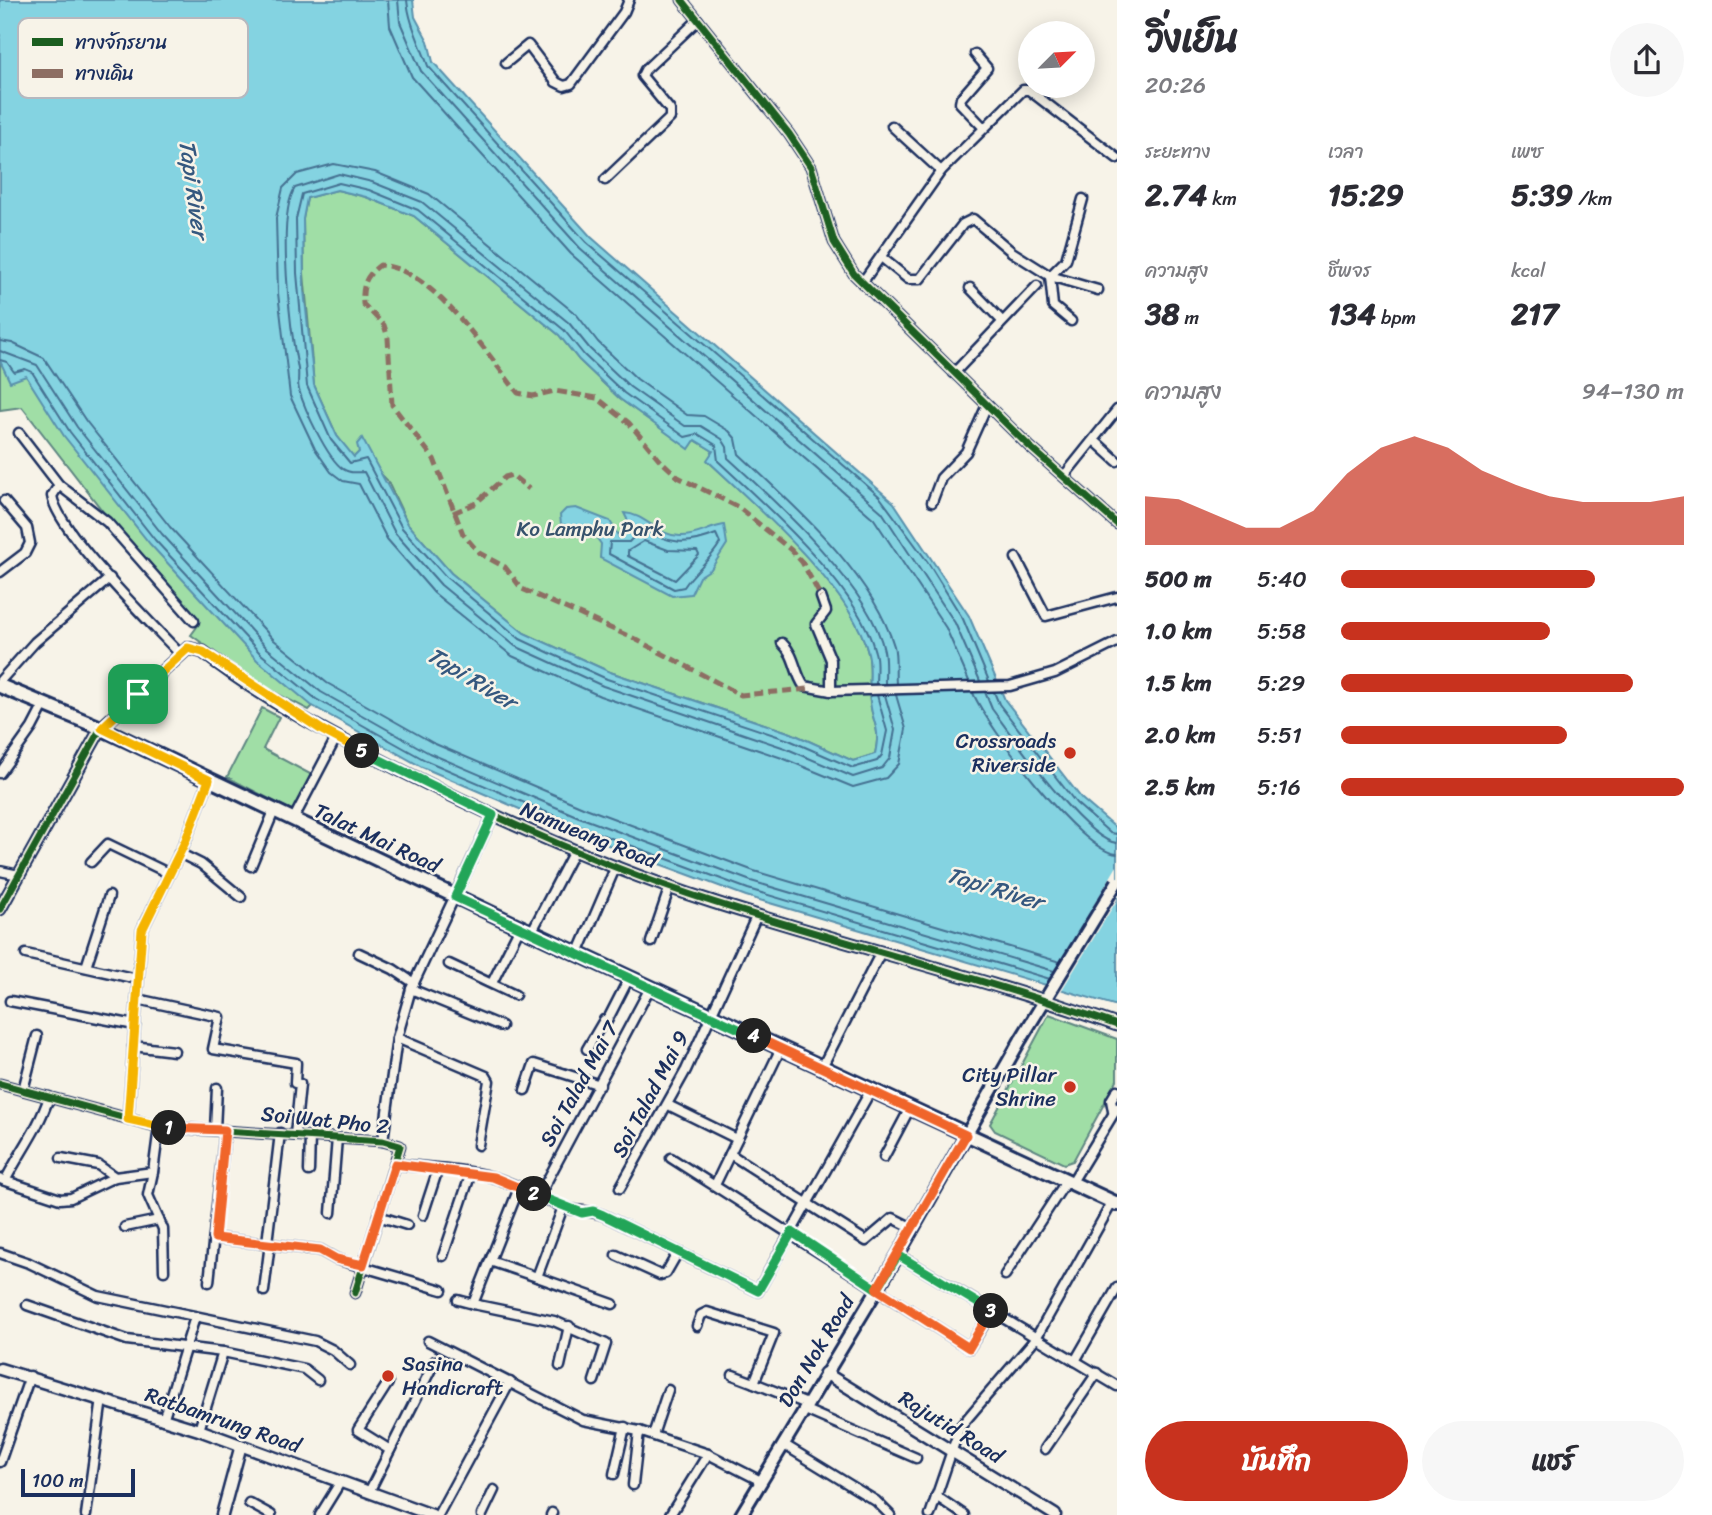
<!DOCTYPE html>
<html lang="th">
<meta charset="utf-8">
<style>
:root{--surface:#fff;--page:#f7f7f7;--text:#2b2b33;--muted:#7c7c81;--accent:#c8321e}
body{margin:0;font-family:Sriracha,"Playpen Sans Thai",sans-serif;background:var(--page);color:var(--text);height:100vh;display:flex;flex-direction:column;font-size:26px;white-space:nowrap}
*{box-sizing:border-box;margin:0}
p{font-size:23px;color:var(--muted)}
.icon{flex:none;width:38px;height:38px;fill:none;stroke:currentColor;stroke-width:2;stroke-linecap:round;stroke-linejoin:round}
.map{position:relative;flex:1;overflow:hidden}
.panel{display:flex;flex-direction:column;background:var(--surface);width:595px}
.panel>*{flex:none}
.needle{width:46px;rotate:66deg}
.controls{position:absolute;left:1018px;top:21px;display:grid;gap:14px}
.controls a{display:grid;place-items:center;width:77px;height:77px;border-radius:50%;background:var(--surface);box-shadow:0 4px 18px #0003;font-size:35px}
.scale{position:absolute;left:21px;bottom:18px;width:114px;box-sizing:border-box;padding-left:7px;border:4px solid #1b2f5e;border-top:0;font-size:19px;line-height:24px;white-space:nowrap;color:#1b2f5e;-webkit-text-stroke:5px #f7f3e8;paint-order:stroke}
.pin{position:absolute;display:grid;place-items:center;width:60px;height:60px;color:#fff;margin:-30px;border-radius:14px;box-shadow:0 4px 10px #0006}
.km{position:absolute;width:35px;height:35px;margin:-18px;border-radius:50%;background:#222;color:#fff;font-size:19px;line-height:35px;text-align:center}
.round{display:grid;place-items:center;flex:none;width:74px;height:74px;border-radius:37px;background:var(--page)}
.head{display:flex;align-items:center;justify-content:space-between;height:119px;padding:0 28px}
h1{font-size:38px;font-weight:700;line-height:52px}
.stats{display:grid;grid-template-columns:repeat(3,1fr);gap:10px;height:119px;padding:7px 28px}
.stats div{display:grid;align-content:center}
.stats b{font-size:30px;font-weight:700}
.stats small{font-size:19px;font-weight:400}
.stats p{font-size:19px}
.chart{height:196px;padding:14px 28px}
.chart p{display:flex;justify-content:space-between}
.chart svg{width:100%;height:126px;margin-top:7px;fill:var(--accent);opacity:.7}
.button{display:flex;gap:14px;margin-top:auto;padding:14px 28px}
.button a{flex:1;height:80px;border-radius:42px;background:var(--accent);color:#fff;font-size:28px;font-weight:700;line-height:80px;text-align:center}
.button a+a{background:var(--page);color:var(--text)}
ul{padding:0 28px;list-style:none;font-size:23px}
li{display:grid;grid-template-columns:112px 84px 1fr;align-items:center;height:52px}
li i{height:18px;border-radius:9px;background:var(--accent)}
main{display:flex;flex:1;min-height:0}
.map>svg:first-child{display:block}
.green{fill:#a0dea6;stroke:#5e8682;stroke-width:2}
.water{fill:#84d3e1;stroke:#5a91ad;stroke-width:2;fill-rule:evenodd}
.pier{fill:#f7f3e8}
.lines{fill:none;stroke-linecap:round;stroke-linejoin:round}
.shore{stroke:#457192;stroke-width:2}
.minor-casing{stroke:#1b2f5e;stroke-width:13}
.tertiary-casing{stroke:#1b2f5e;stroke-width:15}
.secondary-casing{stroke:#1b2f5e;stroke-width:16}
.primary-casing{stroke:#1b2f5e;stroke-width:18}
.minor{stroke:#f7f3e8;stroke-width:8}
.tertiary{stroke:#f7f3e8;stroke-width:10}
.secondary{stroke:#f7f3e8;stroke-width:10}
.primary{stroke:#f7f3e8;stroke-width:12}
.secondary-bridge-casing{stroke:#1b2f5e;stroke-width:16;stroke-linecap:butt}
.secondary-bridge{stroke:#f7f3e8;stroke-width:10}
.quiet{stroke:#8d6e63;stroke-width:5;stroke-dasharray:10 5;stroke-linecap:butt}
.cycleway-casing{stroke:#f7f3e8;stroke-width:11}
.cycleway{stroke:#1b5e20;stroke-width:7}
.split-1-casing{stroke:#fff;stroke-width:14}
.split-2-casing{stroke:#fff;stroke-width:14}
.split-3-casing{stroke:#fff;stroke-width:14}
.split-4-casing{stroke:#fff;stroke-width:14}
.split-5-casing{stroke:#fff;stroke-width:14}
.split-6-casing{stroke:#fff;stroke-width:14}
.split-1{stroke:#f5b400;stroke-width:9}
.split-2{stroke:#f0652b;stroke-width:9}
.split-3{stroke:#22a559;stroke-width:9}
.split-4{stroke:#f0652b;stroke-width:9}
.split-5{stroke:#22a559;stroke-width:9}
.split-6{stroke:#f5b400;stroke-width:9}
.poi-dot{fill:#c8321e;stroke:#f7f3e8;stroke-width:2.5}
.labels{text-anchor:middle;stroke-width:5;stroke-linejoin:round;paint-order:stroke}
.park-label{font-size:21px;fill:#36526c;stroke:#f7f3e8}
.poi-label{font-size:21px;fill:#1b2f5e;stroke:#f7f3e8;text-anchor:end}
.street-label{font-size:21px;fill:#1b2f5e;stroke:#f7f3e8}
.water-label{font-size:23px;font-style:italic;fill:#35587f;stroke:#f7f3e8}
.key{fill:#f7f3e8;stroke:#b5b8bf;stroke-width:2}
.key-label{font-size:19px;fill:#1b2f5e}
</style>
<main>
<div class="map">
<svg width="1117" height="1515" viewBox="0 0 1117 1515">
<rect width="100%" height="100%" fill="#f7f3e8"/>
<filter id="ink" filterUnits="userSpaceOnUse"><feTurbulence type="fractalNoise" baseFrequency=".0143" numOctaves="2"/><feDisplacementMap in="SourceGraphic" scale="14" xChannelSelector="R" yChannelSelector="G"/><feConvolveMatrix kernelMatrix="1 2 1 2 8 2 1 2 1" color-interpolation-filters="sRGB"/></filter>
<g filter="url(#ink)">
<g class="green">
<path d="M337,190L366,197L414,216L559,335L579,360L620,399L689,448L695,440L713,451L708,461C755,504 854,590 868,653C872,669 868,686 870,702C873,727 881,724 875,754L853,761L791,733L610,672L524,633L451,573L408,524L387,480L359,452L353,458L337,436L314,385L304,273L303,219L307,198Z"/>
<polygon points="0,353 28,368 317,702 309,710 262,686 191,635 199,624 122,536 22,407 0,410"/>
<polygon points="262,708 279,717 263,749 312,775 293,811 227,777"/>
<polygon points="1049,1014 1117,1039 1117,1080 1073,1161 1064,1164 995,1131 990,1124"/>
</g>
<g class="water">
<path d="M0,0H413L415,17L428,41L433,62L591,237L894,503L969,616L1005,700L1082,799L1117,829V1006L746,896L573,832L422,767L311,705L257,660L150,544L64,436L26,376L10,382L0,361ZM337,190L366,197L414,216L559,335L579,360L620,399L689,449L695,440L713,451L707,460C755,505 853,590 868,653C872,669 868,686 870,702C873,727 881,724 875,754L853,761L791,733L610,672L524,633L451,573L408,524L362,438L357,444L359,452L354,457L337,436L314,385L304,290L303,219L307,198Z"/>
<path d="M576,508L610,521L619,537L632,529L624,513C646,514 657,536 680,536C696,537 709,527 724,525L727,544L711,569L699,577L691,594L672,596L600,558L601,544L596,537L583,535L561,524L560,515L566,509Z"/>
</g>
<polygon class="pier" points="1117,866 1117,900 1060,993 1045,988"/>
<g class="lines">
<g class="shore">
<polyline points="388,0 390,26 412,77 571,254 874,519 946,628 969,681"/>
<polyline points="398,0 400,22 421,71 580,248 882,512 955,623 980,681"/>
<path d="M407,0C409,23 420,43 428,66L586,242L879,496L927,561L963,619L989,681"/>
<polyline points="0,341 12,343 44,358 86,421 170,527 274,640 327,683 433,743 583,807 754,871 1060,962"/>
<polyline points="0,351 37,365 77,427 162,534 267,648 321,692 429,753 579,817 751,881 1054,971"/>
<polyline points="0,360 7,362 14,372 25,369 32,372 70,432 155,540 261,654 316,699 425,760 576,825 748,889 1050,979"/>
<path d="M642,528C668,544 687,546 716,534L720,543C710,561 695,570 684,587L674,589L609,554L610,542H629Z"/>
<polygon points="644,541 668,550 697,551 699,555 675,580 628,556 628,551"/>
<path d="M876,684C876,674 878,661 875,652C859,587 766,506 718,461L716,445L698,434L685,437L624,393L584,355L564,330L418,210L369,190L339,183L302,194L296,219L297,273L307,386L331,440L350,463L366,459L402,528L446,577L520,639L552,654L607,679L789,740L853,768L877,761L882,755L887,731L877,695"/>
<path d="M885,684C885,673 886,661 884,651C872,589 775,501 728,458L727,447L722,439L701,426H685L630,387L590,349L569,323L422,202L372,182L339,174L295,188C276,216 291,334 298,369C299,376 297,383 299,390C305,410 327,458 343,469C350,474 357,472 364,472L395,533L441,585L515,646L603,686L785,748L853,777L882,768L890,758L895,730L885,695"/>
<path d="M896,684C895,672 897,657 894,646C872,573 793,505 739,454L736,439L729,431L704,416L687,415L637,379L598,342L577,315L429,194L375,172L334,164L297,174L283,188L276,218L278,293L290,396L315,449L331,472L343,481L359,484L387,539L434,593L512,656L600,696L782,758L853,787L886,778L899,764L906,729L896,695"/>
<path d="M985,692L992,709C1013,737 1085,841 1117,843"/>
<polyline points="994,692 999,704 1076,803 1110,833 1117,834"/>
<path d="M973,693C988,727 1080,852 1117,854"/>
</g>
<defs>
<g id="minor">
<polyline points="682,0 789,134 811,167 834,242 854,274 1029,446 1117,524"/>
<polyline points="975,54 987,68 961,98 960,103 983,127"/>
<polyline points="506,63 528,45 556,82 564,86 571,84 624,12 629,0"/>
<polyline points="892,126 941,171"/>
<polyline points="605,180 670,118 670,110 642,76 645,70 698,20"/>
<polyline points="881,257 908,279 920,279 963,224 973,219 1012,252 1050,276 1098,290"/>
<polyline points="862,283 941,171 1023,90 1029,90 1117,158"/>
<polyline points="970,288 1002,321"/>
<polyline points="1071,321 1053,306 1050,276 1066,260 1083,199"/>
<polyline points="954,373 1037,286"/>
<path d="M19,433L59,485L52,496C58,532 151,623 180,654"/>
<polyline points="1095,441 1117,461"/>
<polyline points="1064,476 1117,410"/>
<polyline points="59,485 107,522 194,621"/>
<polyline points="932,502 941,478 966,452 987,405"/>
<polyline points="1016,558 1046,616 1117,597"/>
<polyline points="0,572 25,553 30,543 27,528 4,501"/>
<polyline points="821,597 826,611 816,624 831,660 831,691"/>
<path d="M782,643C796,656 794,672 804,686L831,691L1010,686L1055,673L1117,642"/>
<polyline points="0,681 35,642 110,578"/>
<polyline points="0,773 32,728 45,703"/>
<polyline points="293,820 336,738"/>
<polyline points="179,853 201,864 241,897"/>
<polyline points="91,862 108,844 168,873"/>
<polyline points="251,866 274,811"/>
<polyline points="0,871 19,875"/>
<polyline points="531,933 574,851"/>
<polyline points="651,942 670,886"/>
<polyline points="359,953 393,969 414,983"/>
<polyline points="26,954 137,979"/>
<polyline points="578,954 616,866"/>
<polyline points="449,964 515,995"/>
<polyline points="86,967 109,896"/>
<polyline points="492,983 520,927"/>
<polyline points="411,989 501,1026"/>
<polyline points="137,999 220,1017 213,1049 296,1063 295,1083 300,1084 295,1135"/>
<polyline points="10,1001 135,1025"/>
<polyline points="397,1038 486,1076 489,1081 478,1145"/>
<polyline points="133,1046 174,1051"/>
<polyline points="587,1049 604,1020 607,1021 629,978"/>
<polyline points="822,1067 881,952"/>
<polyline points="0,1084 159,1127 383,1141 400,1146 355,1293"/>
<polyline points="23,1090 37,1036"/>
<polyline points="525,1090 534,1064 600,1085"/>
<polyline points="668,1105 737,1139"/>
<polyline points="1113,1111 1111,1100 1117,1090"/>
<polyline points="128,1119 142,930 185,842 209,780"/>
<polyline points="215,1130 217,1088"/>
<polyline points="383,1141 397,1038 411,989 493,815"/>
<polyline points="730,1154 866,1241 893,1218 913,1228"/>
<polyline points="884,1157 910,1108"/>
<polyline points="61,1158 98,1165 115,1177"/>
<polyline points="671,1158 969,1348 992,1311"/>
<path d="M395,1164C427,1168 461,1168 492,1177C516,1184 540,1197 563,1207L537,1277L490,1261L519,1188"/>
<polyline points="309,1171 310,1136"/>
<polyline points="153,1172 148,1195 163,1229 164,1271"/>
<polyline points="0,1179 60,1199 71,1198 115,1177 153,1172 159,1127"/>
<path d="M5,1181C20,1152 39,1128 49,1097"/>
<polyline points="1072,1182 1117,1108"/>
<polyline points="715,1185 781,1048"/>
<polyline points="620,1188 686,1070 757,915"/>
<polyline points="539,1196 650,988"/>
<path d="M563,1207C577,1212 589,1210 603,1215L678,1252"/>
<polyline points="331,1213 337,1138"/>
<polyline points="423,1215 438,1169"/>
<polyline points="378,1216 407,1225"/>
<polyline points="125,1227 159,1220"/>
<polyline points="215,1238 320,1250 336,1259 442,1290"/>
<polyline points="267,1243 280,1133"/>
<polyline points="0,1253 29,1263 98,1296 315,1341 333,1350 350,1365"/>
<polyline points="616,1255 660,1275 666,1273 678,1252 758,1291 871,1090"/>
<polyline points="898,1255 1117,1386"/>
<polyline points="443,1256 471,1173"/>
<polyline points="490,1261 473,1304 554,1321 606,1344 594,1381"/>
<polyline points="1005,1275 1067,1180"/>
<polyline points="537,1277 613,1304"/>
<polyline points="209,1282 225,1130"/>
<polyline points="264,1291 270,1243"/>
<polyline points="458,1300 473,1304"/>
<polyline points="27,1305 127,1340 223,1352 304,1369 318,1380"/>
<polyline points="697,1326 701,1315 707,1312 774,1333 754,1383 807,1404"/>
<polyline points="428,1341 583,1420 639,1431 708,1454 761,1481"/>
<polyline points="1075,1361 1117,1288"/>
<polyline points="560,1366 569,1326"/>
<polyline points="733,1375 754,1383"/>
<polyline points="388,1383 358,1430 390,1450"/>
<polyline points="803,1409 916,1458"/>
<polyline points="163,1420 195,1317"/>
<polyline points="199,1430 223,1352"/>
<polyline points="653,1435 668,1390"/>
<polyline points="783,1444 876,1501 890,1515"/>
<polyline points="1045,1449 1097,1373"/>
<polyline points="0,1462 30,1376"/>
<polyline points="614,1474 625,1427"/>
<polyline points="633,1485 639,1431"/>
<polyline points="370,1490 435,1361"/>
<polyline points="936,1496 964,1515"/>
<polyline points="249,1503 271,1515"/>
<polyline points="86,1515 102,1399"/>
<polyline points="320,1515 341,1481"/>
<polyline points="438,1515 510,1382"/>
<polyline points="482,1515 494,1490"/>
<polyline points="551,1515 552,1513"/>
<polyline points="670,1515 708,1454"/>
<polyline points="930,1515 960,1427 1036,1338 1113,1201"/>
</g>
<g id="tertiary">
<path d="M0,909L101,728L188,648L203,652C264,700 333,736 402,771C502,821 606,868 713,902C847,945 984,978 1117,1025"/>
<polyline points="0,1369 199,1430 432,1515"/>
<polyline points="825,1373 1055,1515"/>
<polyline points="222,1515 241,1445"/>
</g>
<polyline id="secondary" points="741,1515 898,1255 1021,1039"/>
<polyline id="primary" points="0,686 101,728 520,927 1117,1204"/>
</defs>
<use href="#minor" class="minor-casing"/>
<use href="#tertiary" class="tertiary-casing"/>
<use href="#secondary" class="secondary-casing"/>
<use href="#primary" class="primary-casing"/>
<use href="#minor" class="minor"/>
<use href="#tertiary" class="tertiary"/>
<use href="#secondary" class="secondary"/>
<use href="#primary" class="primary"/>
<defs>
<polyline id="secondary-bridge" points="1021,1039 1117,882"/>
</defs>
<use href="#secondary-bridge" class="secondary-bridge-casing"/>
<use href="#secondary-bridge" class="secondary-bridge"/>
<g class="quiet">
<polyline points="453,513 476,503 505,477 512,475 529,489"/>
<path d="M808,689L741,695L635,639L522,589L505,567L479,553L463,534L434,459L392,405L388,338L384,325L363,304C362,286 365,276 380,265C434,269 485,352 518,393L533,396L555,391L597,398L629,423L659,459L678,477L738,507L791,550L802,562L821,597"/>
</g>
<defs>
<g id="cycleway">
<polyline points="682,0 789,134 811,167 834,242 854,274 1029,446 1117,524"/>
<path d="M0,909L101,728L188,648L203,652C264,700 333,736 402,771C502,821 606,868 713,902C847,945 984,978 1117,1025"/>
<polyline points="0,1084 159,1127 383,1141 400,1146 355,1293"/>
</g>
</defs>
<use href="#cycleway" class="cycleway-casing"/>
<use href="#cycleway" class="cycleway"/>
</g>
</g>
<g class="lines" filter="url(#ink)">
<defs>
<polyline id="split-1" points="138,694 102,728 209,780 185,842 142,930 128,1119 169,1128"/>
<polyline id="split-2" points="169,1128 225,1130 215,1238 320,1250 336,1259 363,1265 395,1164 493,1177 534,1194"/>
<polyline id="split-3" points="534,1194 582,1213 593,1211 603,1215 758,1291 792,1232 877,1289 898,1255 991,1311"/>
<polyline id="split-4" points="754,1036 966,1135 877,1289 969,1348 991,1311"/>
<polyline id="split-5" points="362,751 493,815 455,897 754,1036"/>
<polyline id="split-6" points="138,694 188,648 203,652 322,730 362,751"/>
</defs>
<use href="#split-1" class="split-1-casing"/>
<use href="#split-2" class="split-2-casing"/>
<use href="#split-3" class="split-3-casing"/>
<use href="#split-4" class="split-4-casing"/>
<use href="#split-5" class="split-5-casing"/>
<use href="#split-6" class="split-6-casing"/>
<use href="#split-1" class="split-1"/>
<use href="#split-2" class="split-2"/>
<use href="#split-3" class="split-3"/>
<use href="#split-4" class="split-4"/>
<use href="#split-5" class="split-5"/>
<use href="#split-6" class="split-6"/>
</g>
<g class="poi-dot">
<circle cx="1070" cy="753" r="7"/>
<circle cx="1070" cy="1087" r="7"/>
<circle cx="388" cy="1376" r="7"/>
</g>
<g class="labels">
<g class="park-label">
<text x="590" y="536">Ko Lamphu Park</text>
</g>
<g class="poi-label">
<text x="1056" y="748">Crossroads<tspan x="1056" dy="24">Riverside</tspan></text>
<text x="1056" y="1082">City Pillar<tspan x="1056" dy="24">Shrine</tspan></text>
<text x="402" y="1371" text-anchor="start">Sasina<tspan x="402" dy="24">Handicraft</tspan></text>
</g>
<g class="street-label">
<text transform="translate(589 835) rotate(22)" y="7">Namueang Road</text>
<text transform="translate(377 838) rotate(25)" y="7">Talat Mai Road</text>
<text transform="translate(579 1084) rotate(-61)" y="7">Soi Talad Mai 7</text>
<text transform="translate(650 1094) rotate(-62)" y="7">Soi Talad Mai 9</text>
<text transform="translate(325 1120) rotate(6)" y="7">Soi Wat Pho 2</text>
<text transform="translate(816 1351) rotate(-59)" y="7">Don Nok Road</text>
<text transform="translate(223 1420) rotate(19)" y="7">Ratbamrung Road</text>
<text transform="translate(951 1427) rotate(32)" y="7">Rajutid Road</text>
</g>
<g class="water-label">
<text transform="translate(194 189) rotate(82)" y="8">Tapi River</text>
<text transform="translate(472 678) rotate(31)" y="8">Tapi River</text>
<text transform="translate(995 888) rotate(17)" y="8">Tapi River</text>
</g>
</g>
<rect x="18" y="18" width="230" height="80" rx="10" class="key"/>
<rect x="32" y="38" width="31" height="8" fill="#1b5e20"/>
<rect x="32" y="69" width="31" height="9" fill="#8d6e63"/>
<g class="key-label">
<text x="75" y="49">ทางจักรยาน</text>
<text x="75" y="80">ทางเดิน</text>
</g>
</svg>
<div class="controls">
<a><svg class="needle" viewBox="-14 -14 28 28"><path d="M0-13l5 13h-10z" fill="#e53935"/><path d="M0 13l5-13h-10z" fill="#7c7c81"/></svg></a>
</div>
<div class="scale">100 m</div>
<div class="pin" style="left:138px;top:694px;background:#1e9e55"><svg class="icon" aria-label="arrive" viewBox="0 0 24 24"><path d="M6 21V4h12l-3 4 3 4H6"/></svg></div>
<b class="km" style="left:169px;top:1128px">1</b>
<b class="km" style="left:534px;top:1194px">2</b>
<b class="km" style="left:991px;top:1311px">3</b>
<b class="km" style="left:754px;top:1036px">4</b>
<b class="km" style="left:362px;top:751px">5</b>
</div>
<section class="panel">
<div class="head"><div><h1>วิ่งเย็น</h1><p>20:26</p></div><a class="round"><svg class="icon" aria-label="share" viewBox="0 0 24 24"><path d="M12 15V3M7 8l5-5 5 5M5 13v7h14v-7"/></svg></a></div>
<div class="stats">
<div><p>ระยะทาง</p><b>2.74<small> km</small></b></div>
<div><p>เวลา</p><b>15:29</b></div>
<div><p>เพซ</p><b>5:39<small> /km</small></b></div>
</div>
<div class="stats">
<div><p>ความสูง</p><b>38<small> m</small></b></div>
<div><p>ชีพจร</p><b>134<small> bpm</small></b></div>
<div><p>kcal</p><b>217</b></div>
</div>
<div class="chart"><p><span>ความสูง</span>94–130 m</p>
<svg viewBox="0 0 160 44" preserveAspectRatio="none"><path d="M0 44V27L10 28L20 33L30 38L40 38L50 32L60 19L70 10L80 6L90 10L100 18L110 23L120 27L130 29L140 29L150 29L160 27V44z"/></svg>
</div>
<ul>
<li><b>500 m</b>5:40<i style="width:74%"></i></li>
<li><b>1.0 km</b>5:58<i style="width:61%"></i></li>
<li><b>1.5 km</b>5:29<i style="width:85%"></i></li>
<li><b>2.0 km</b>5:51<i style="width:66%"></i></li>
<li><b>2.5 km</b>5:16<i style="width:100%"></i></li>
</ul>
<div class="button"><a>บันทึก</a><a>แชร์</a></div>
</section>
</main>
